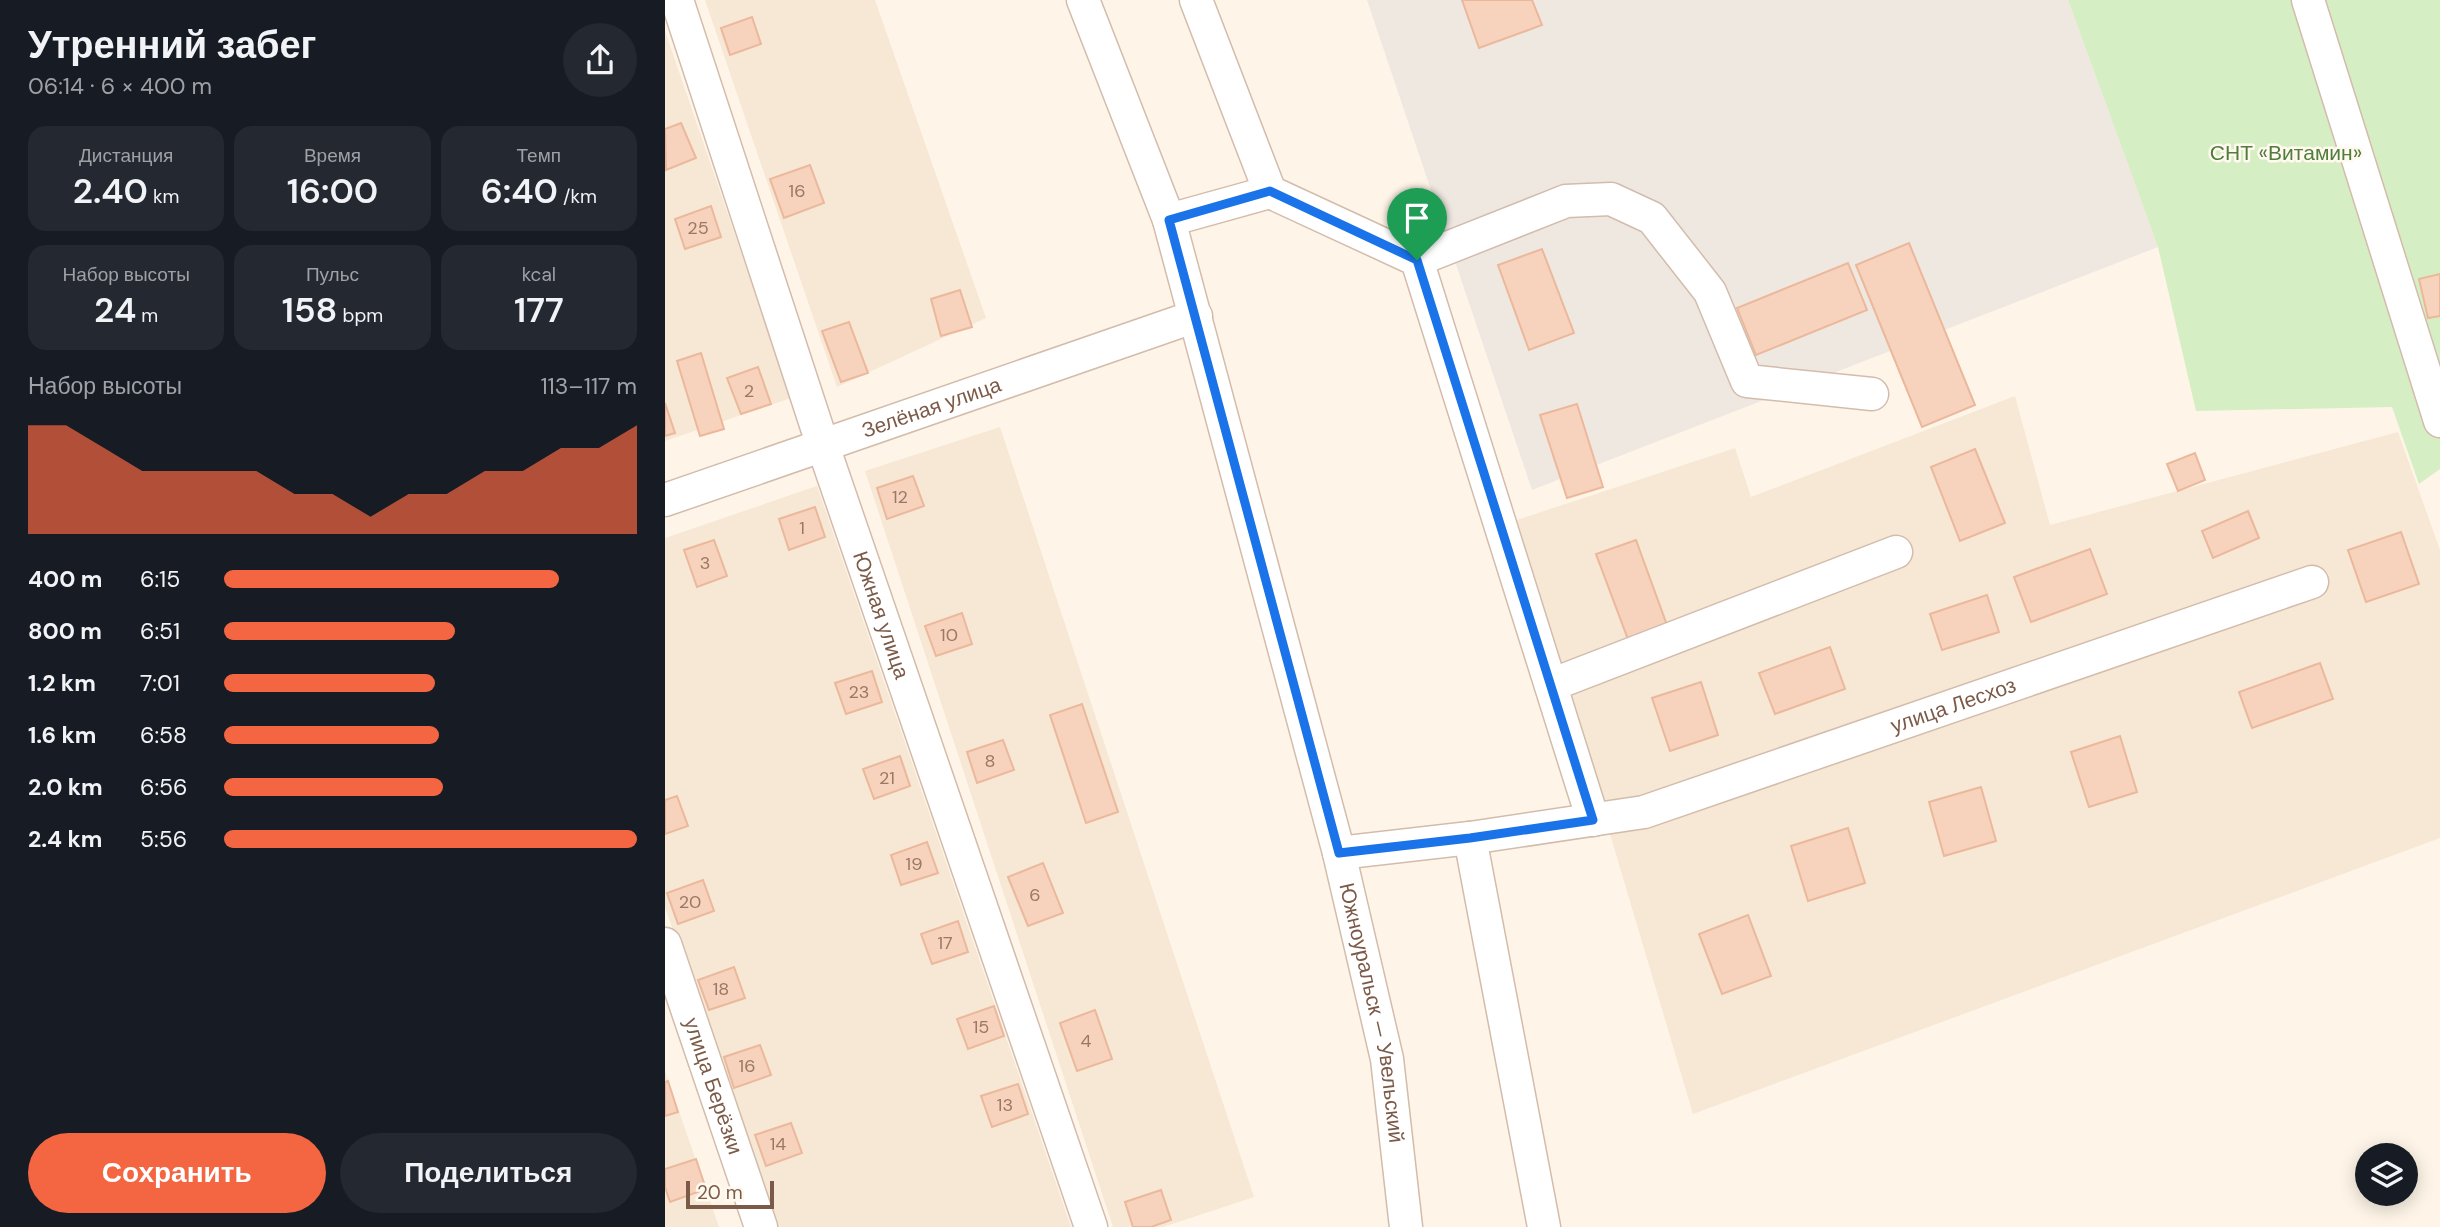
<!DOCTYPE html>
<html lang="ru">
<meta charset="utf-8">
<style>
:root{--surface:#171b24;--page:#242831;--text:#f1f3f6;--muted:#9ea1a6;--accent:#f46642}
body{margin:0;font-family:"DM Sans",sans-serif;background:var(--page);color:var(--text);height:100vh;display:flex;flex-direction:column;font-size:26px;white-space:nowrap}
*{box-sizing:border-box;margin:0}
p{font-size:23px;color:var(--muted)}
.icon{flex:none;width:38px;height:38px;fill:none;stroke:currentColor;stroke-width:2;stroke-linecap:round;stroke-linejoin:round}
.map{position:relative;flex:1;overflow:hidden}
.side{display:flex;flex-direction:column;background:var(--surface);width:665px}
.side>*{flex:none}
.controls{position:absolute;left:1690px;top:1143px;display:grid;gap:14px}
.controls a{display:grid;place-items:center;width:63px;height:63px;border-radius:50%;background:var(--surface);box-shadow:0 4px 18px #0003;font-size:35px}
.scale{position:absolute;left:21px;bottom:18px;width:88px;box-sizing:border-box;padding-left:7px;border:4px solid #7c5a48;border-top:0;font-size:19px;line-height:24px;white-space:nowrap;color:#7c5a48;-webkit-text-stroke:5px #fff9f0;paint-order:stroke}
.pin{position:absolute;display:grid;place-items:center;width:60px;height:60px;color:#fff;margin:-72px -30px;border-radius:50% 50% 50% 0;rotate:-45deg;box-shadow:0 0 7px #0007}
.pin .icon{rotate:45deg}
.round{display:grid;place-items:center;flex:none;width:74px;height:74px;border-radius:37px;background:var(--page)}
.summary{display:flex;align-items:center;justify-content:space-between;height:119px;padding:0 28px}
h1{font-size:38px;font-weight:600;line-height:52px}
.stats{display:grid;grid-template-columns:repeat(3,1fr);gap:10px;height:119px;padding:7px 28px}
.stats div{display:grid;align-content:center;border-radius:18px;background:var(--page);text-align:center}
.stats b{font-size:35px;font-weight:600}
.stats small{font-size:19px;font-weight:400}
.stats p{font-size:19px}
.chart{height:196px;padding:14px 28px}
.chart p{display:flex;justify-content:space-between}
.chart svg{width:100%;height:126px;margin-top:7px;fill:var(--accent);opacity:.7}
.cta{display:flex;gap:14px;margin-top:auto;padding:14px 28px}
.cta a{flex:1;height:80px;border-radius:42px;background:var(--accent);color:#fff;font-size:28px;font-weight:600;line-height:80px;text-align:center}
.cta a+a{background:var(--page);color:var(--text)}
ul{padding:0 28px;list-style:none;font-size:23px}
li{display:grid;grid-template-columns:112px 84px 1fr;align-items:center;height:52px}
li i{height:18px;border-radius:9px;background:var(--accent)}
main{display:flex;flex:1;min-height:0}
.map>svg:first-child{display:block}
.residential{fill:#f7e7d5}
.industrial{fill:#efe8e1}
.green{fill:#d6eec4}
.building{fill:#f7d3bd;stroke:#ebb89b;stroke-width:2}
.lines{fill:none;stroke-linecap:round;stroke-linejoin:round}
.minor-casing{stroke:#d3bcac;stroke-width:35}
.minor{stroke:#fff;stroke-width:32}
.route-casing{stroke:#fff;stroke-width:14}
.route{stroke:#1a73e8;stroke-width:9}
.labels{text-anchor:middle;stroke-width:5;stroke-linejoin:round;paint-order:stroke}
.number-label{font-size:18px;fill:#9b7865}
.park-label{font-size:21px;fill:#517d3c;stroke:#fff9f0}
.street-label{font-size:21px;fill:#7c5a48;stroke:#fff9f0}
</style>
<main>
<section class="side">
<div class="summary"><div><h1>Утренний забег</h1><p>06:14 · 6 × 400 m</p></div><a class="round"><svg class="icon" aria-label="share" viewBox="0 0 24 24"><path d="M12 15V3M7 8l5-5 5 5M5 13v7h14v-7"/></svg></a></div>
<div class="stats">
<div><p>Дистанция</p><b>2.40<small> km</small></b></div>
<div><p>Время</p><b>16:00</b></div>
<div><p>Темп</p><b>6:40<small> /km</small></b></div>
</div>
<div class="stats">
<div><p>Набор высоты</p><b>24<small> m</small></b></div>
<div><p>Пульс</p><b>158<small> bpm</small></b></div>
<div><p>kcal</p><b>177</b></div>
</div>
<div class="chart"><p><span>Набор высоты</span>113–117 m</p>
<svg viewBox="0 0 160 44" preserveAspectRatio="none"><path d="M0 44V6L10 6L20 14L30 22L40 22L50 22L60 22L70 30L80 30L90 38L100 30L110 30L120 22L130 22L140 14L150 14L160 6V44z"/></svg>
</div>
<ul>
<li><b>400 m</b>6:15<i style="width:81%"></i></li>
<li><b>800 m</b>6:51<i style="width:56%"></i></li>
<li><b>1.2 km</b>7:01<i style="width:51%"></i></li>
<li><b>1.6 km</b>6:58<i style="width:52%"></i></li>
<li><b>2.0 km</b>6:56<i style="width:53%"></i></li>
<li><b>2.4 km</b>5:56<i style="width:100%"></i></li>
</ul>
<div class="cta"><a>Сохранить</a><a>Поделиться</a></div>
</section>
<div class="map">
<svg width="1775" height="1227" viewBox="0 0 1775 1227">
<rect width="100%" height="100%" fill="#fef5e8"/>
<g class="residential">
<polygon points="40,0 210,0 321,318 172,387"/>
<polygon points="0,31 126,398 0,441"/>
<polygon points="1350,396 1385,525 1733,432 1775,550 1775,838 1028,1114 852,520 1070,448 1086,497"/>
<polygon points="335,427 589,1197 498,1227 448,1227 200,471"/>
<polygon points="152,486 406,1227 110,1227 0,907 0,538"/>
<polygon points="0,1071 54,1227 0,1227"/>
</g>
<polygon class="industrial" points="702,0 1403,0 1493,247 867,490"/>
<polygon class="green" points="1403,0 1775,0 1775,469 1754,484 1727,407 1531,411 1493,247"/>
<g class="building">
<polygon points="797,0 867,0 877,25 814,48"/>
<polygon points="87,17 96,44 65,55 56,28"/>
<polygon points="16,123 31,158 1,170 0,129"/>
<polygon points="145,165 159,203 119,218 105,179"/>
<polygon points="46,206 56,237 20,249 10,219"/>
<polygon points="1244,243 1310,405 1257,427 1191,265"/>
<polygon points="877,249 909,333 864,350 833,265"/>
<polygon points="1183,263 1202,310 1091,355 1072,308"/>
<polygon points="1775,274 1775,316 1763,318 1754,279"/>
<polygon points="295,290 307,327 276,336 266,299"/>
<polygon points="184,322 203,373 176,382 157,331"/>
<polygon points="36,353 59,429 35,436 12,361"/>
<polygon points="93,367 106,404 76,414 62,378"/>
<polygon points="0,403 10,433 0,436"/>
<polygon points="912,404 938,487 902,498 875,415"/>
<polygon points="1310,449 1340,523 1295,541 1266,467"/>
<polygon points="1530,453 1540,480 1513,491 1502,464"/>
<polygon points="248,476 259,506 222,519 212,488"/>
<polygon points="150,507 160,537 124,550 114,519"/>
<polygon points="1583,511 1594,538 1548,558 1537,531"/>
<polygon points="1736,532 1754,584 1701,602 1683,550"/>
<polygon points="49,540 62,576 32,587 19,550"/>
<polygon points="971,540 1003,628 964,642 931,554"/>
<polygon points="1425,549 1442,594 1366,622 1349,577"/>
<polygon points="1322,595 1334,632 1277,650 1265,614"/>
<polygon points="297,613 307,644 271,656 260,626"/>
<polygon points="1165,647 1180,689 1110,714 1094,673"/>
<polygon points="1655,663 1668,699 1587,728 1574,692"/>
<polygon points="207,671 217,702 181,714 170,683"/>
<polygon points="1036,682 1053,735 1005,751 987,698"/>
<polygon points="417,704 453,812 421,823 385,715"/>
<polygon points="1455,736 1472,792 1424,807 1406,752"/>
<polygon points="338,740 349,770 312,783 302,752"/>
<polygon points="235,756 245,786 209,799 198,769"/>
<polygon points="1316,787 1331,841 1279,856 1264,802"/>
<polygon points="12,796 23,826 0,834 0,800"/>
<polygon points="1183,828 1200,883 1143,901 1126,846"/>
<polygon points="262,842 273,873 236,885 226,855"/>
<polygon points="378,863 398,913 363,926 343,877"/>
<polygon points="38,880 49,911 13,924 2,893"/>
<polygon points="1083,915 1106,976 1057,994 1034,934"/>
<polygon points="293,921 303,952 267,964 256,934"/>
<polygon points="69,967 80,998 44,1010 33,980"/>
<polygon points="329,1006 339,1036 303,1049 292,1019"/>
<polygon points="430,1010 447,1059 412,1071 395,1023"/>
<polygon points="95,1045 106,1075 69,1088 59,1057"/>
<polygon points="3,1081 13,1112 0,1116 0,1082"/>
<polygon points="353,1084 363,1114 327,1127 316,1096"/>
<polygon points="126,1123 137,1153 101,1166 90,1135"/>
<polygon points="31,1159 41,1189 5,1202 0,1187 0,1169"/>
<polygon points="496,1190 506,1220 486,1227 468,1227 460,1202"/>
</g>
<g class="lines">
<defs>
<g id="minor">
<path id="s1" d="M12,0L158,446L426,1227"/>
<path id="s2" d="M418,0L504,220L674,853L722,1059L741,1227"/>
<polyline points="1643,0 1775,421"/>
<polyline points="605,192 752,260 928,820"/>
<polyline points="504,220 605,192 531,0"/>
<polyline points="752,260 901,201 946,199 987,218 1045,292 1082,381 1207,394"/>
<path id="s3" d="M0,500L531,316"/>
<polyline points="886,685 1231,552"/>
<polyline points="805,838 879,1227"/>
<path id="s4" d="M674,853L805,838L979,812L1647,582"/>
<path id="s5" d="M0,944L96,1227"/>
</g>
</defs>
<use href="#minor" class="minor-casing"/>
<use href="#minor" class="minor"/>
</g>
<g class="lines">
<defs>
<polygon id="route" points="605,191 752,260 928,820 805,838 674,853 504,220"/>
</defs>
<use href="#route" class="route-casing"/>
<use href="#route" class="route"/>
</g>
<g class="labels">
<g class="number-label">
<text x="132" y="197">16</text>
<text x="33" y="234">25</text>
<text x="84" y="397">2</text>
<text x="235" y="503">12</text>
<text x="137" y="534">1</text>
<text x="40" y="569">3</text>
<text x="284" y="641">10</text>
<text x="194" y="698">23</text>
<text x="325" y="767">8</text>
<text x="222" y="784">21</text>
<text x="249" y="870">19</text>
<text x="370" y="901">6</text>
<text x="25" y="908">20</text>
<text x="280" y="949">17</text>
<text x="56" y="995">18</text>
<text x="316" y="1033">15</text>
<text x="421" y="1047">4</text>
<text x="82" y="1072">16</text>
<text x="340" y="1111">13</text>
<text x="113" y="1150">14</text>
</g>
<g class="park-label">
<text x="1621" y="160">СНТ «Витамин»</text>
</g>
<g class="street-label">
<text dy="7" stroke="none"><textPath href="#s3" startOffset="282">Зелёная улица</textPath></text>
<text dy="7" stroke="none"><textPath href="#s1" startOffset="648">Южная улица</textPath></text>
<text dy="7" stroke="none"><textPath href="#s4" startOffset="635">улица Лесхоз</textPath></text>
<text dy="7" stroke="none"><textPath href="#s2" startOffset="1055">Южноуральск — Увельский</textPath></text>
<text dy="7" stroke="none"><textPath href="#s5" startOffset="150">улица Берёзки</textPath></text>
</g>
</g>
</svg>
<div class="controls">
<a><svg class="icon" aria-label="layers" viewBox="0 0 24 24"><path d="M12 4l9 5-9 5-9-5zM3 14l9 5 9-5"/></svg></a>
</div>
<div class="scale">20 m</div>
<div class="pin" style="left:752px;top:260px;background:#1e9e55"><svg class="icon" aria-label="arrive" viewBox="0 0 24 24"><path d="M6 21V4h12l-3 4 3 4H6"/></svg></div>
</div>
</main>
